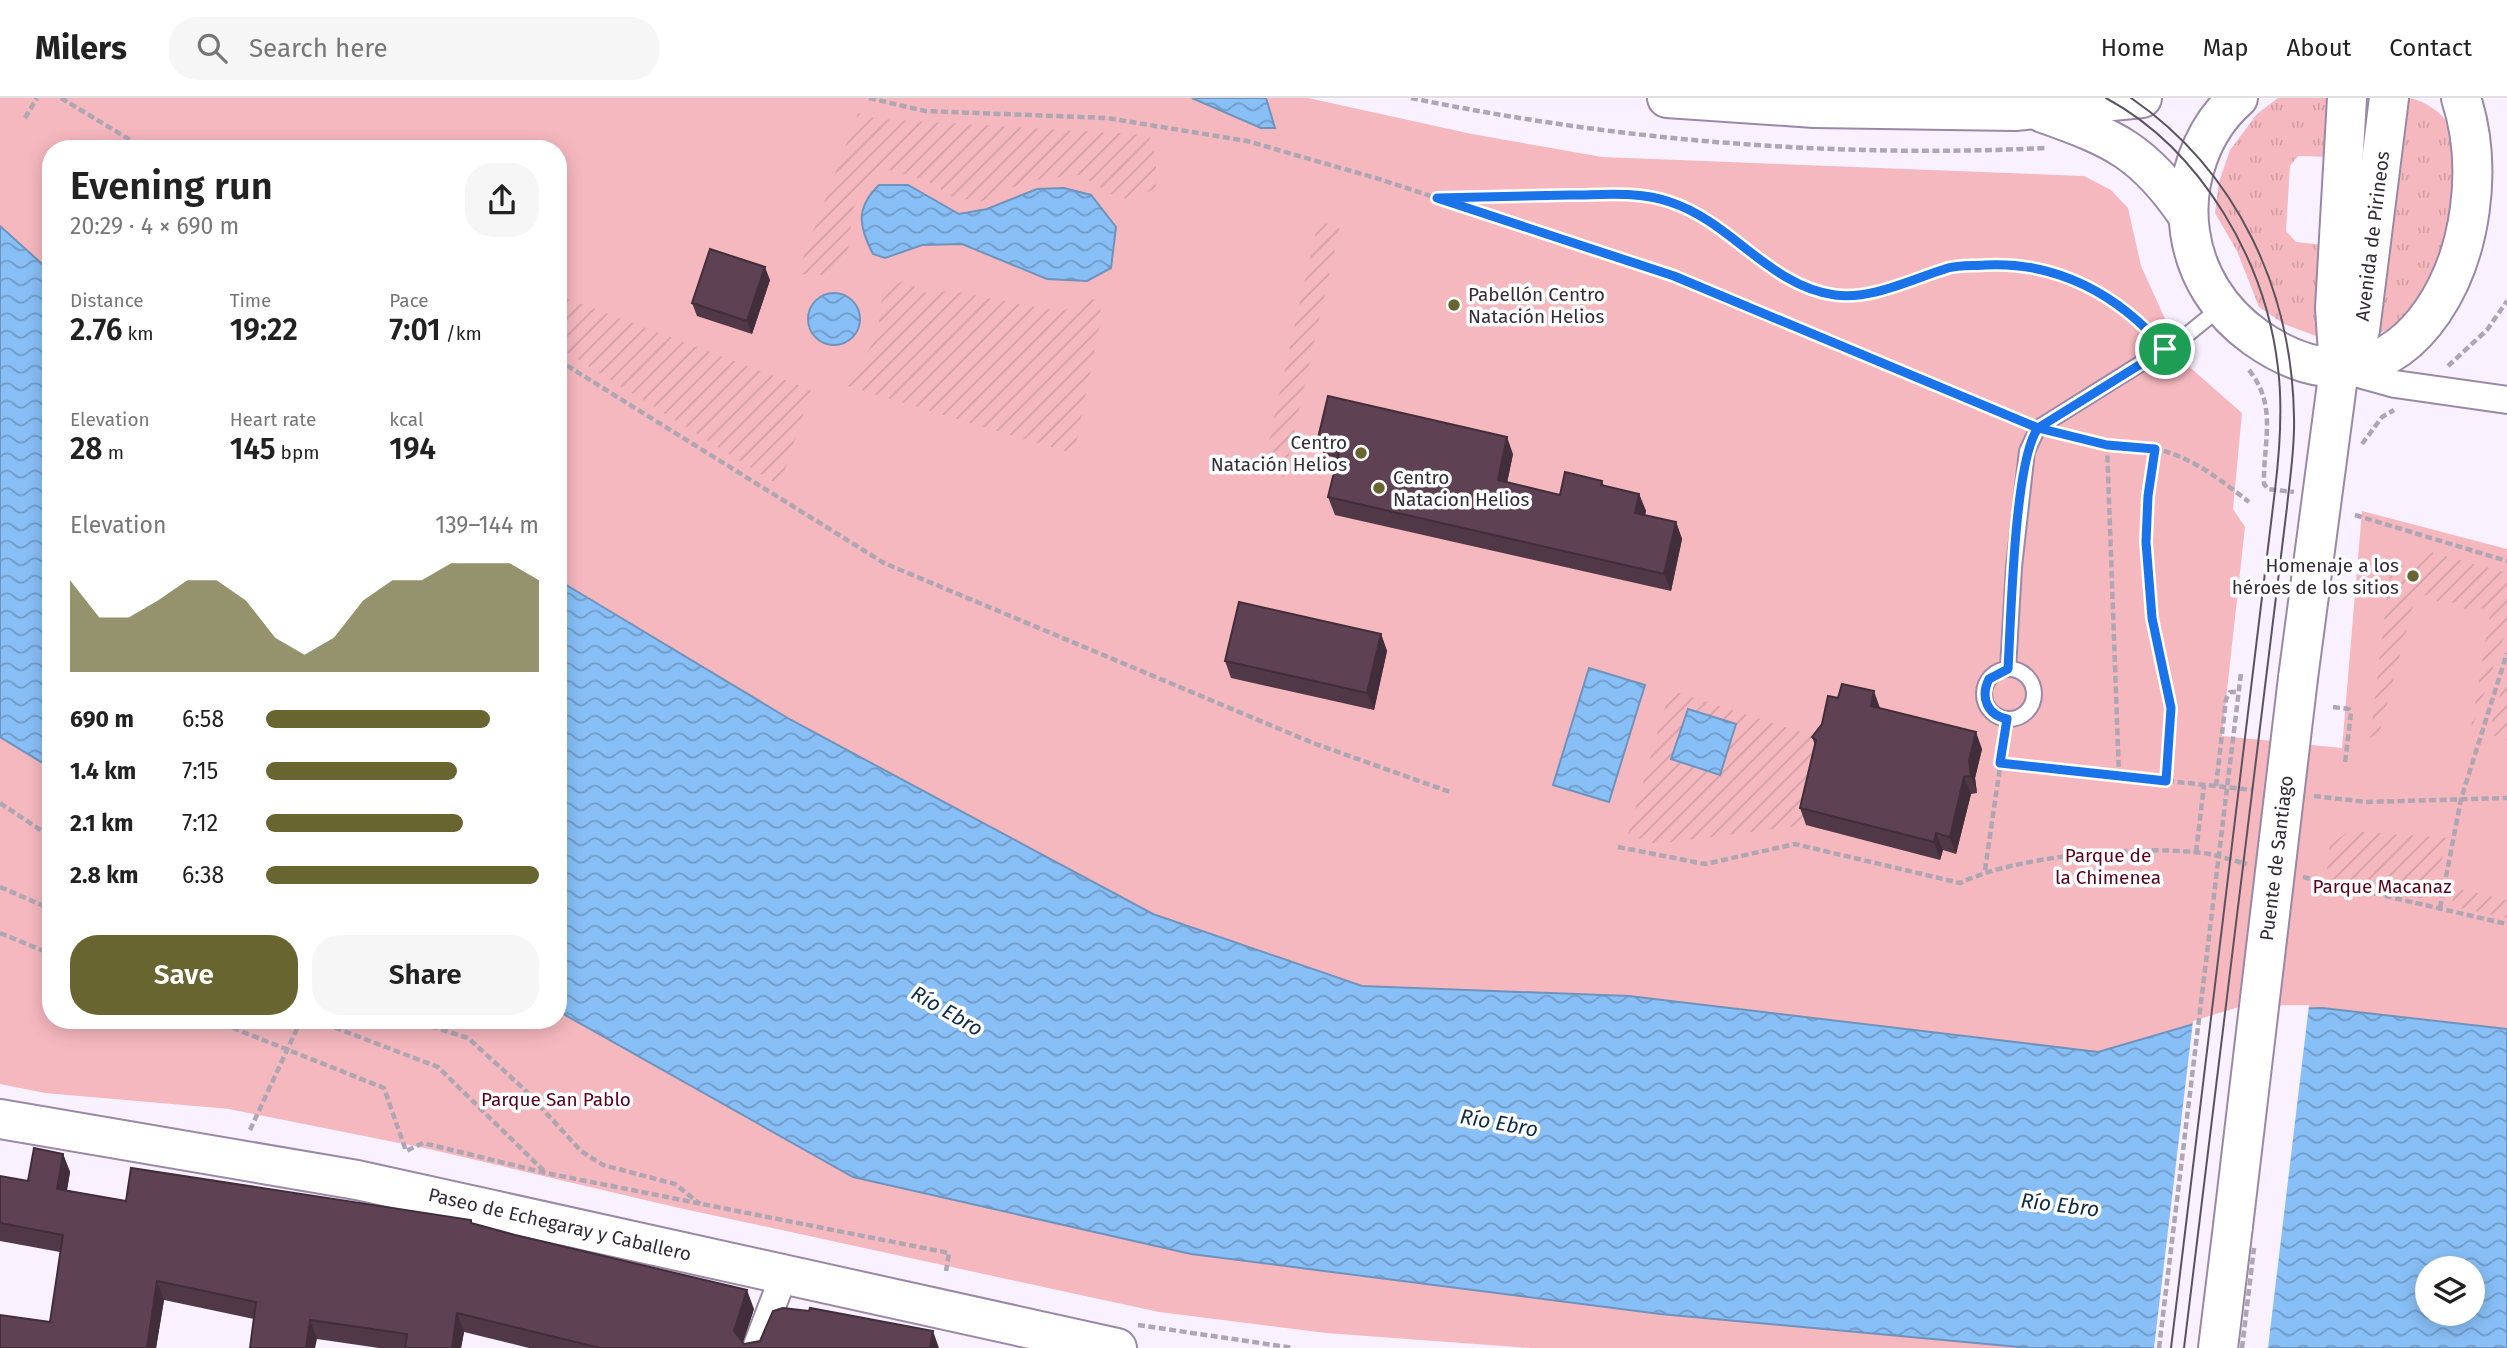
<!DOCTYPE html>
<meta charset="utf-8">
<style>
:root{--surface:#fff;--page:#f6f6f6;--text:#222;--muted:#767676;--line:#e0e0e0;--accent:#696531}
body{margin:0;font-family:"Fira Sans",sans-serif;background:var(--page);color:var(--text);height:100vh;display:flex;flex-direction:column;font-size:26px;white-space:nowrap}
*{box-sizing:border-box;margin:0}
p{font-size:23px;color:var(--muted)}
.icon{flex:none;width:38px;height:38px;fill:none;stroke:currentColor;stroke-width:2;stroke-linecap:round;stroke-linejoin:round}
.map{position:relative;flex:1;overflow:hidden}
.details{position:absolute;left:42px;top:42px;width:525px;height:889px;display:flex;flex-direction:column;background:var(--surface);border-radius:28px;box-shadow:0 4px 18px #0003}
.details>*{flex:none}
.buttons{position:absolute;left:2415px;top:1158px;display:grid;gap:14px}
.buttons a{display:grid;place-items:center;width:70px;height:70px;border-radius:50%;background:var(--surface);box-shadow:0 4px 18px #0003;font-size:35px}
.pin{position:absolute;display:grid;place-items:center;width:60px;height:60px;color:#fff;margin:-30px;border:4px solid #fff;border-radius:50%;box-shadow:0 2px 7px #0007}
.round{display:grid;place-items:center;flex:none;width:74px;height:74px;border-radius:28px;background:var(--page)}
.headline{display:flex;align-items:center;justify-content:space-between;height:119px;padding:0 28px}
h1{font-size:38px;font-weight:600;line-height:52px}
.metrics{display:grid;grid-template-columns:repeat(3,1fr);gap:10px;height:119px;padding:7px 28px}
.metrics div{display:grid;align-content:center}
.metrics b{font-size:30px;font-weight:600}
.metrics small{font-size:19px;font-weight:400}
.metrics p{font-size:19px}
.chart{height:196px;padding:14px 28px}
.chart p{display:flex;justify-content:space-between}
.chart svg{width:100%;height:126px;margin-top:7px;fill:var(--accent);opacity:.7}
.primary-button{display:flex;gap:14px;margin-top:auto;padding:14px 28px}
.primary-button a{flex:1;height:80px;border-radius:28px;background:var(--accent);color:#fff;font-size:28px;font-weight:600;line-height:80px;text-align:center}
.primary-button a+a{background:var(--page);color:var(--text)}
ul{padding:0 28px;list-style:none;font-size:23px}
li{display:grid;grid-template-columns:112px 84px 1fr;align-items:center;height:52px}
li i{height:18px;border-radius:9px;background:var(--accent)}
header{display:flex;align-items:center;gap:42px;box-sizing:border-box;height:98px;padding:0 35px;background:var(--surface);border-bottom:2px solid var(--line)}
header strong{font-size:33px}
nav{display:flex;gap:38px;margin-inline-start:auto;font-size:24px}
.search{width:490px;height:63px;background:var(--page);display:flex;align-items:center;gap:18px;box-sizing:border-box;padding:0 24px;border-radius:28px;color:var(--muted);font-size:26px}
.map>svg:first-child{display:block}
.grass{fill:url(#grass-tufts)}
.park{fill:#f6b8bf}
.garden{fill:url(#garden-furrows)}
.water{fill:url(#water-waves);stroke:#6e93bd;stroke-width:2;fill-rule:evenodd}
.pier{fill:#f9f1ff}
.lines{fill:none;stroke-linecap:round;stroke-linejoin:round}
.lane-casing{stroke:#9988a6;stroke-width:18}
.street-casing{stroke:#9988a6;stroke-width:30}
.secondary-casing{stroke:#9988a6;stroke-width:42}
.primary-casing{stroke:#9988a6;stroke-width:42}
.path{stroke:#aea6b3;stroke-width:4.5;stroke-dasharray:7 3.5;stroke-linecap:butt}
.lane{stroke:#fff;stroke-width:14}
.street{stroke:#fff;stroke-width:26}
.secondary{stroke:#fff;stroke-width:38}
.primary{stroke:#fff;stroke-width:38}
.tram{stroke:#5a525f;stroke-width:2}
.secondary-bridge-casing{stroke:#9988a6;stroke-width:42;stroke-linecap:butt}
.path-bridge{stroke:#aea6b3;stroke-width:4.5;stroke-dasharray:7 3.5;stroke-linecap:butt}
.secondary-bridge{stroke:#fff;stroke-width:38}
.wall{fill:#513847}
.shaded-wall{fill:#422e3a}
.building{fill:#5e4153;stroke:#422e3a;stroke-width:2}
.route-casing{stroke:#fff;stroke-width:14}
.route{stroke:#1a73e8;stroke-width:9}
.poi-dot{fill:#696531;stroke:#fff;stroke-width:2.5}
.labels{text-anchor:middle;stroke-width:7;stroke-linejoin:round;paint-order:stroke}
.street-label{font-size:19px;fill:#332b38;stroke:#fff}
.poi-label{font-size:19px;fill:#332b38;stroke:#fff;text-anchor:start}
.park-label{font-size:19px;fill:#59001c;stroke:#fff}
.water-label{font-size:21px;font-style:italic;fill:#0e2c47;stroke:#fff}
</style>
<header>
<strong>Milers</strong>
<div class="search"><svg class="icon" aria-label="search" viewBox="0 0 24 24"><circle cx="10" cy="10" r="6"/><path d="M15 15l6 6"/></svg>Search here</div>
<nav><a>Home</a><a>Map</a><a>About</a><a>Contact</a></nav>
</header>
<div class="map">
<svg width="2507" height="1250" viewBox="0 0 2507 1250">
<defs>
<pattern id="grass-tufts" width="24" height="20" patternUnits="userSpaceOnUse" patternTransform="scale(1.75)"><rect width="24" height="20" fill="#f6b8bf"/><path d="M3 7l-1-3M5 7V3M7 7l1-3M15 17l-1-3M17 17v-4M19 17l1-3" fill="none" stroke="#d39ea5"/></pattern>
<pattern id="garden-furrows" width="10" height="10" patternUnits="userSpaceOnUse" patternTransform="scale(1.75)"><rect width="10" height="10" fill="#f6b8bf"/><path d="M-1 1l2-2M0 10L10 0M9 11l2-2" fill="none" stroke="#d39ea5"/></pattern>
<pattern id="water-waves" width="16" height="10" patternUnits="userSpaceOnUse" patternTransform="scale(1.75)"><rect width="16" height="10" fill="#88bff6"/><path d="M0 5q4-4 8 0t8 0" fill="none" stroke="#709bc8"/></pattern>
</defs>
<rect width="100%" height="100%" fill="#f9f1ff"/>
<g class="grass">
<polygon points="2278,0 2334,0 2330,59 2298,58 2290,68 2286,133 2296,144 2324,147 2316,238 2284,226 2259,209 2237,153 2215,115 2219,84 2230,52 2257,16"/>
<path d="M2405,0C2421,0 2441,13 2450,28C2458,40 2468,127 2472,148L2394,230L2372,237Z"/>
</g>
<g class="park">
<polygon points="0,0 1308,0 1472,36 1602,59 2084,78 2111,92 2128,110 2141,168 2185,265 2242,315 2233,411 2245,429 2222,638 2342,650 2362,413 2507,451 2507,931 2322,910 2242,912 2099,954 1629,898 1362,888 1153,816 791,622 558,482 558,51 51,51 51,174 0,128"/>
<polygon points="0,639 51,670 51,922 558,922 558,913 853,1079 1191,1156 1660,1216 2030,1250 1531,1250 1326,1235 1159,1214 675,1109 429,1051 229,1011 45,995 0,986"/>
</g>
<g class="garden">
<path d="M858,15L878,21L1149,37L1156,62V91L1128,101L1111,96L1079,77L1027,83L980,104L953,99L927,83L890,72C837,101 859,122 844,169L825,177L797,176Z"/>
<polygon points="1318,124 1340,128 1284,379 1262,374"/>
<polygon points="904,183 927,195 952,193 1061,214 1083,203 1096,201 1102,216 1074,356 844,287 879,237 879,216 884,190"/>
<polygon points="558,197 811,292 780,388 558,249"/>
<polygon points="2431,454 2507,475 2507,530 2470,636 2490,516 2482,510 2468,513 2456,504 2441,507 2430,496 2415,500 2379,636 2370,640 2390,474"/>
<polygon points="2507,575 2507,642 2488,636"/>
<polygon points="1670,592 1828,643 1806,727 1655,746 1628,736"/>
<polygon points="2349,733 2447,740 2433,803 2326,780 2330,747"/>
<polygon points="2455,790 2507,802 2507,820 2452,808"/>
</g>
<g class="water">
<polygon points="1192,0 1266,0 1275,30 1261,30"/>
<path d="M879,87H908L959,116L987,111L1037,91L1064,90L1091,97L1116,129L1111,170L1087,183L1047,181L962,146L922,147L885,160L873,156C859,129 855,110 879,87Z"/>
<polygon points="0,128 51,174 51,670 0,639"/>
<circle cx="834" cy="221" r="26"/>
<path d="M558,482L791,622L1153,816L1362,888L1629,898L2098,954L2242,912L2322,910L2507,931V1250H2030L1660,1216L1191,1156L853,1079L558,913ZM2427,1171H2473V1216H2427Z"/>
<polygon points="1589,570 1645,587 1609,704 1553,687"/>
<polygon points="1688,611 1736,626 1720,677 1671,661"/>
</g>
<polygon class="pier" points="2309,907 2268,1250 2154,1250 2193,923 2242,908"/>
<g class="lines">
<defs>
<g id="lane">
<polyline points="2008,571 2014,469 2027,353 2038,330 2188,236 2220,210"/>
<circle cx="2009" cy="596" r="25"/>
</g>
<g id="street">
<polyline points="2341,271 2395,286 2507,302"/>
<polyline points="756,1250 784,1177"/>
</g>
<g id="secondary">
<polyline points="1667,0 1814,10 2015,13 2142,0"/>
<path d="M2238,0C2201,32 2183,86 2190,134C2196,177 2220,214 2255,239C2408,348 2507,141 2461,0"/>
<path d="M2043,15C2114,40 2145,54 2188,118"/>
<polyline points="2344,263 2360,232 2389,0"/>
<polyline points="2298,580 2339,271 2335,210 2347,0"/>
<polyline points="2218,1250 2233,1128"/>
</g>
<polyline id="primary" points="0,1021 357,1082 1117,1250"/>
</defs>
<use href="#lane" class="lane-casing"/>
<use href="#street" class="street-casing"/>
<use href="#secondary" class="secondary-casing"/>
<use href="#primary" class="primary-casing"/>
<g class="path">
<polyline points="61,0 145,51"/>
<polyline points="869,0 925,13 1107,20 1247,43 1379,81 1674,178 2022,324"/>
<path d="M1411,0C1620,43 1833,60 2047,50"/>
<polyline points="25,20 37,0"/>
<path d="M1442,100C1513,98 1636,83 1698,116C1748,143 1775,187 1833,197C1874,204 1913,177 1951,169C2023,154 2106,182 2154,237"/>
<polyline points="558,262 884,465 1313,645 1450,694"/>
<polyline points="2448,268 2487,232 2507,203"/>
<path d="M2249,272C2278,308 2263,344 2264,386L2268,391L2294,394"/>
<path d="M2060,337C2092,347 2124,344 2156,351C2192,359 2221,382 2249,404"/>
<polyline points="2362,346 2382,319 2394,312"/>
<polyline points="2107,347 2119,678"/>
<polyline points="2155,351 2148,398 2146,445 2153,520 2171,610 2166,683"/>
<polyline points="2355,417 2507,463"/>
<polyline points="2333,609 2349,611 2351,615 2345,665"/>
<polyline points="2000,665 2253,692"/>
<polyline points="2216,688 2226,601 2230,594 2238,594"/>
<polyline points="2314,698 2367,704 2507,700"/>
<polyline points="0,705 51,739"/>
<path d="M1618,749L1705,766L1795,746L1960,785C2015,758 2133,748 2194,754C2212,755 2230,762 2247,766"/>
<polyline points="2196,754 2204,687"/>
<polyline points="1985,772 2007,621"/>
<polyline points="2303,779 2507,826"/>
<polyline points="0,789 51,811"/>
<polyline points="2440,810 2461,701 2507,555"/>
<polyline points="0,835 51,856"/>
<polyline points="213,922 384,990 406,1053 423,1045 546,1075 949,1155 946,1173"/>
<polyline points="315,922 438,969 544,1073"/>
<polyline points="411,922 468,940 524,991 581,1053 603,1067 675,1086 700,1106"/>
<polyline points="250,1032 301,922"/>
<polyline points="1138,1227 1294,1250"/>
</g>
<use href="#lane" class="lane"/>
<use href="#street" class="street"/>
<use href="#secondary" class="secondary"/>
<use href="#primary" class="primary"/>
<g class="tram">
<path d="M2106,0C2202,52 2266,164 2278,270C2283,311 2280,351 2275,392L2171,1250"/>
<path d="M2131,0C2237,73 2292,192 2294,319C2295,349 2290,379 2287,409L2184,1250"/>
</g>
<defs>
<polyline id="secondary-bridge" points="2233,1128 2298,580"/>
</defs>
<use href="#secondary-bridge" class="secondary-bridge-casing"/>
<g class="path-bridge">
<polyline points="2159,1250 2241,575"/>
<polyline points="2242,1250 2254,1150"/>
</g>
<use href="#secondary-bridge" class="secondary-bridge"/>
</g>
<g class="wall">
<polygon points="770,182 752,236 697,218 692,205"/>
<polygon points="1318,340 1513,356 1507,385 1560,397 1602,383 1604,388 1639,396 1646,413 1645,417 1676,424 1682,441 1671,493 1335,417 1328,399 1337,360 1324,357"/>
<polygon points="1381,536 1387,553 1374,612 1231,580 1225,563"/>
<polygon points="1880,610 1982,651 1975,680 1977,695 1971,696 1956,756 1943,752 1940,762 1806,727 1800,710 1815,647 1812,639 1822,626"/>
<polygon points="63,1056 70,1074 67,1092 126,1103 471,1122 472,1125 754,1211 743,1244 744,1246 939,1250 529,1250 464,1234 461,1250 379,1250 317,1241 254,1221 164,1202 156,1250 0,1250 50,1224 60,1154 0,1143 0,1078 28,1083"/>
</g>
<g class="shaded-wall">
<polygon points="765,169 770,182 752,236 747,223"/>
<polygon points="1507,339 1513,356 1504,399 1498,382"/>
<polygon points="1639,396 1646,413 1641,432 1635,415"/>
<polygon points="1676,424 1682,441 1671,493 1664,476"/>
<polygon points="1381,536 1387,553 1374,612 1367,595"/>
<polygon points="1874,593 1880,610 1871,608"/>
<polygon points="1976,634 1982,651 1975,680 1977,695 1971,678 1969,663"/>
<polygon points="1964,679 1971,696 1956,756 1950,739"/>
<polygon points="1936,735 1943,752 1940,762 1934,744"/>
<polygon points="63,1056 70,1074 64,1109 57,1091"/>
<polygon points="157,1183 164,1202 156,1250 147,1250"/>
<polygon points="747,1192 754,1211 741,1250 734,1233"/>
<polygon points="457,1215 464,1234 461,1250 452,1250"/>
<polygon points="310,1222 317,1241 315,1250 306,1250"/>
<polygon points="933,1233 939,1250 930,1250"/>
</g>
<g class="building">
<polygon points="710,151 765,169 747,223 692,205"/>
<polygon points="1328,298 1507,339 1498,382 1560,397 1565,374 1602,383 1601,387 1639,396 1635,415 1676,424 1664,476 1328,399 1341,346 1318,340"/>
<polygon points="1239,504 1381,536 1367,595 1225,563"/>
<polygon points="1842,586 1874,593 1871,608 1976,634 1969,663 1971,678 1964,679 1950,739 1936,735 1934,744 1800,710 1816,642 1812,639 1822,626 1828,598 1838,600"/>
<polygon points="34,1050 63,1056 57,1091 126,1103 131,1070 471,1122 471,1125 515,1137 747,1192 734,1233 744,1246 760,1243 773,1213 783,1210 809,1213 810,1210 933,1233 930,1250 600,1250 457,1215 452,1250 405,1250 407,1236 310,1222 306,1250 250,1250 256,1204 157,1183 147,1250 0,1250 0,1217 50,1224 63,1137 0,1125 0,1078 28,1083"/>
</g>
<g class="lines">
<defs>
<path id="route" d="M2165,251C2119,197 2057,163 1985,167C1973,168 1959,167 1948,170C1912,181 1872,202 1835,197C1769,188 1732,124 1670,104C1639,93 1603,97 1570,97C1526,98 1481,99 1437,100L1674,178L2038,330C2014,363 2011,523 2008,571L1989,581C1980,599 1987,617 2007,621L2000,665L2166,683L2171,610L2152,520L2146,444L2148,398L2155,351L2107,347L2038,330L2165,251"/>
</defs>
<use href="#route" class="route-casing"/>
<use href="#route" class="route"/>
</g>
<g class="poi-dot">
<circle cx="1454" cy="207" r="7"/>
<circle cx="1361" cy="355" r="7"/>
<circle cx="1379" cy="390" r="7"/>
<circle cx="2413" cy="478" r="7"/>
</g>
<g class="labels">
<g class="street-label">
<text transform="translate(2372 138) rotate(-83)" y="7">Avenida de Pirineos</text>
<text transform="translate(2276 760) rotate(-83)" y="7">Puente de Santiago</text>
<text transform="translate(560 1126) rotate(13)" y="7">Paseo de Echegaray y Caballero</text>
</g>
<g class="poi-label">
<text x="1468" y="203">Pabellón Centro<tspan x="1468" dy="22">Natación Helios</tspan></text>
<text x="1347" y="351" text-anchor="end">Centro<tspan x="1347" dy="22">Natación Helios</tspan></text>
<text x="1393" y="386">Centro<tspan x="1393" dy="22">Natacion Helios</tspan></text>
<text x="2399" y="474" text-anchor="end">Homenaje a los<tspan x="2399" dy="22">héroes de los sitios</tspan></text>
</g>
<g class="park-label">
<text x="2108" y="764">Parque de<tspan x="2108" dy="22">la Chimenea</tspan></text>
<text x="2382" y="795">Parque Macanaz</text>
<text x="556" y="1008">Parque San Pablo</text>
</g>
<g class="water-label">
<text transform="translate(947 913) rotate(30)" y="7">Río Ebro</text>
<text transform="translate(1499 1025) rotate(10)" y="7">Río Ebro</text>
<text transform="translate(2060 1107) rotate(7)" y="7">Río Ebro</text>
</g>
</g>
</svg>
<div class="buttons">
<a><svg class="icon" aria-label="layers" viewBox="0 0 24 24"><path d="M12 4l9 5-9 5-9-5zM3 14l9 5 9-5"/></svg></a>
</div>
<div class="pin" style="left:2165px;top:251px;background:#1e9e55"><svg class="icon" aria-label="arrive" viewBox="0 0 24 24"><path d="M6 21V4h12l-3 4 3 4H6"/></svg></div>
<section class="details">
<div class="headline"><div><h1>Evening run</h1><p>20:29 · 4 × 690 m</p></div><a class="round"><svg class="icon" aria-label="share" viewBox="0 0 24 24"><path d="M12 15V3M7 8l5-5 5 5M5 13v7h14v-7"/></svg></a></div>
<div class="metrics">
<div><p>Distance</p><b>2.76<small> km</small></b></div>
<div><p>Time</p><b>19:22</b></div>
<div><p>Pace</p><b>7:01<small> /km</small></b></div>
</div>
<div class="metrics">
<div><p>Elevation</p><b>28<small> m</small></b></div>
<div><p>Heart rate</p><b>145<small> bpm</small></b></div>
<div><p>kcal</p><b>194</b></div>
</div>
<div class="chart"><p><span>Elevation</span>139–144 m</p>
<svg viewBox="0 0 160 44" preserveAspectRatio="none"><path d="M0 44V12L10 25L20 25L30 19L40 12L50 12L60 19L70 32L80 38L90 32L100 19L110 12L120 12L130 6L140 6L150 6L160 12V44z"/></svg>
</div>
<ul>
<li><b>690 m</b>6:58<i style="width:82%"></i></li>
<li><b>1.4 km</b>7:15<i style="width:70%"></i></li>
<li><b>2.1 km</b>7:12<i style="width:72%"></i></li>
<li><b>2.8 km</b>6:38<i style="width:100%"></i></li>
</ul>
<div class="primary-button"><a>Save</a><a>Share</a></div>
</section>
</div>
